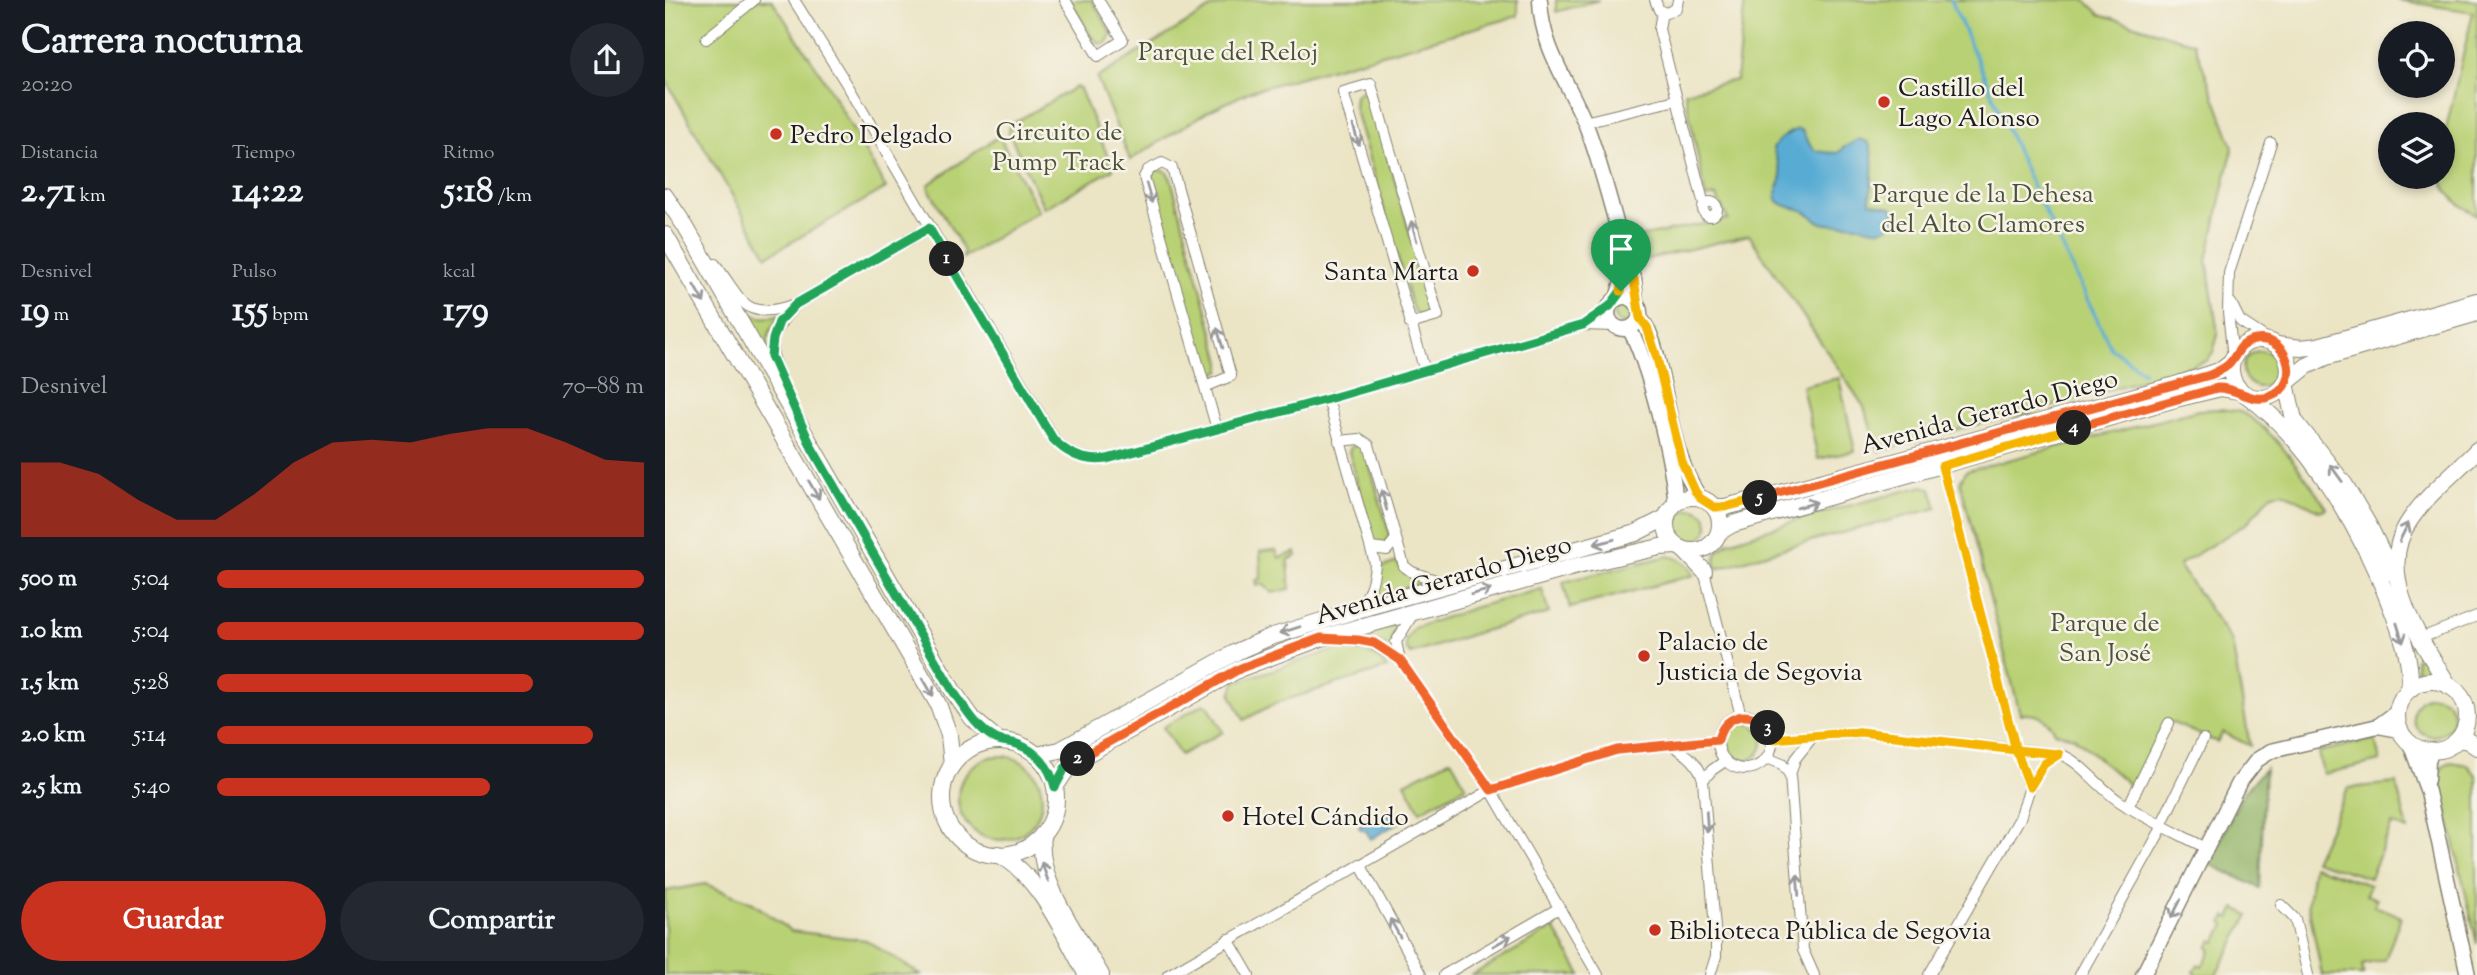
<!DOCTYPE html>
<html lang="es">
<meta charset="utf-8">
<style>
:root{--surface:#171b24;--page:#242831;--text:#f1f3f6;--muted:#9ea1a6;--accent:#c8321e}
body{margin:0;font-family:"Sorts Mill Goudy",serif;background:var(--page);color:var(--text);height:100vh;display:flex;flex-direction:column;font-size:26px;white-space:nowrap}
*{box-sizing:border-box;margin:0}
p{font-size:23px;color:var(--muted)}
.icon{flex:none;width:38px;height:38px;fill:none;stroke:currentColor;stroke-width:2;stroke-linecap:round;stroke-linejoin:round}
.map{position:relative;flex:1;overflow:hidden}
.sheet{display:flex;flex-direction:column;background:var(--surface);width:665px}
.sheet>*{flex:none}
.tools{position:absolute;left:1713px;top:21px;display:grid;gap:14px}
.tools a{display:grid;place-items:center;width:77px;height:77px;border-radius:50%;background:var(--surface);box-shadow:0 4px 10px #0003;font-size:35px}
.pin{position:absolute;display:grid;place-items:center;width:60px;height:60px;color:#fff;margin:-72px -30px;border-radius:50% 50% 50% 0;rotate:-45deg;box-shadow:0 0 7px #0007}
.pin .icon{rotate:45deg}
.km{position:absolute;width:35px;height:35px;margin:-18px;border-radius:50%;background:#222;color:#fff;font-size:19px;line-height:35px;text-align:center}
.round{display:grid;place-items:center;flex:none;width:74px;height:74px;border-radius:37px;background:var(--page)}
.overview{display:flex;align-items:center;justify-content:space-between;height:119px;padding:0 21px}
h1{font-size:38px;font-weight:700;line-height:52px}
.metrics{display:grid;grid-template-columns:repeat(3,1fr);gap:10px;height:119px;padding:7px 21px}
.metrics div{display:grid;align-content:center}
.metrics b{font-size:35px;font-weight:700}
.metrics small{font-size:19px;font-weight:400}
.metrics p{font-size:19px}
.chart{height:196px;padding:14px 21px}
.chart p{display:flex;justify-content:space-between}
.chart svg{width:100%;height:126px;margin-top:7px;fill:var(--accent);opacity:.7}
.cta{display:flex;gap:14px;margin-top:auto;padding:14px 21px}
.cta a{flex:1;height:80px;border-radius:42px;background:var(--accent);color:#fff;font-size:28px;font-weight:700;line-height:80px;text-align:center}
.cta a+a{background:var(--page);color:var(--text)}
ul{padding:0 21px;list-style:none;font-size:23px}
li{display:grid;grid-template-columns:112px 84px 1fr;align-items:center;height:52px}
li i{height:18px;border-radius:9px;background:var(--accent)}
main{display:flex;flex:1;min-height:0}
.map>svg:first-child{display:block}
.green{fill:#b9d175;stroke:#6a7648;stroke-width:2}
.forest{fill:#92b366;stroke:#576841;stroke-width:2}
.water{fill:#58acd4;stroke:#3a6478;stroke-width:2}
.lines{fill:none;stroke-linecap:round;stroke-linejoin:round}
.stream{stroke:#58acd4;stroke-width:3.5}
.street-casing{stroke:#848070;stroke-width:12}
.secondary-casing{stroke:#848070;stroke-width:17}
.primary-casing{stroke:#848070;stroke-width:18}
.street{stroke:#fff;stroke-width:10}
.secondary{stroke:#fff;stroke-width:14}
.primary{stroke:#fff;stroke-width:16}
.oneway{stroke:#999}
.split-1-casing{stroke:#fff;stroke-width:14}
.split-2-casing{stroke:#fff;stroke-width:14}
.split-3-casing{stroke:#fff;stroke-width:14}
.split-4-casing{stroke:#fff;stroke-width:14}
.split-5-casing{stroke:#fff;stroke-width:14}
.split-6-casing{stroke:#fff;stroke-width:14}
.split-1{stroke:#22a559;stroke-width:9}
.split-2{stroke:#22a559;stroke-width:9}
.split-3{stroke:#f0652b;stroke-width:9}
.split-4{stroke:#f5b400;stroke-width:9}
.split-5{stroke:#f0652b;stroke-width:9}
.split-6{stroke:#f5b400;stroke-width:9}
.poi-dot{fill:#c8321e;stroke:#f7f3e8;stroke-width:2.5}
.labels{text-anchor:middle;stroke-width:5;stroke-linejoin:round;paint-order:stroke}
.park-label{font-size:26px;fill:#4b5237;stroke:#f7f3e8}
.poi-label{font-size:26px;fill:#1c1c1c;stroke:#f7f3e8;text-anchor:start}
.street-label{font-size:26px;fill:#1c1c1c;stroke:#f7f3e8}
</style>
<main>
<section class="sheet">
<div class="overview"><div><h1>Carrera nocturna</h1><p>20:20</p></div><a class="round"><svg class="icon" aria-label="share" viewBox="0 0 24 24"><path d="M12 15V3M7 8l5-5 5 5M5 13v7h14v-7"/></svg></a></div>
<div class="metrics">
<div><p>Distancia</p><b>2.71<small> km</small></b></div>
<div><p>Tiempo</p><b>14:22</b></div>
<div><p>Ritmo</p><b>5:18<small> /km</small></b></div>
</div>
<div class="metrics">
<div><p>Desnivel</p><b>19<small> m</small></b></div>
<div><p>Pulso</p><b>155<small> bpm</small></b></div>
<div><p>kcal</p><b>179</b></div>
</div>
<div class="chart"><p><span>Desnivel</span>70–88 m</p>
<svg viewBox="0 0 160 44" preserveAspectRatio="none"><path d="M0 44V18L10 18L20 22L30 31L40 38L50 38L60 29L70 18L80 11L90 10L100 11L110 8L120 6L130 6L140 11L150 17L160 18V44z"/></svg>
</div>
<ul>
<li><b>500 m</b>5:04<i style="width:100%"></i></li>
<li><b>1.0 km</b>5:04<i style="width:100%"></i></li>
<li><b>1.5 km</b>5:28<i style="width:74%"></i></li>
<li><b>2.0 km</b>5:14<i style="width:88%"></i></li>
<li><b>2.5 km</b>5:40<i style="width:64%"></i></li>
</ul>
<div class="cta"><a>Guardar</a><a>Compartir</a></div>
</section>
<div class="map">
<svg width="1812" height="975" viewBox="0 0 1812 975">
<rect width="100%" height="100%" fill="#f7f3e8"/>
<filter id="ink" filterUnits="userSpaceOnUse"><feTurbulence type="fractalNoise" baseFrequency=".0143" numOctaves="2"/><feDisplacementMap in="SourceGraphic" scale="14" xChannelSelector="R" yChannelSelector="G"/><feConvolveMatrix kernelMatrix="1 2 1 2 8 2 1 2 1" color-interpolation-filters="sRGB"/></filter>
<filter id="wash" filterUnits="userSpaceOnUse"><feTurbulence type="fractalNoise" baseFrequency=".00686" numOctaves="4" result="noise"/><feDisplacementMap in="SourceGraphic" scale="28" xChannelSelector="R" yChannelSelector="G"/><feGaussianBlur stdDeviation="1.57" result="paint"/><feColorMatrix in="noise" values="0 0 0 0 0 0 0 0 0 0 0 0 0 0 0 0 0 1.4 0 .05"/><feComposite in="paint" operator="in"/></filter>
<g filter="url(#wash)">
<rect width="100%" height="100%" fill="#ebe4c5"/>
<g class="green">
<polygon points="0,0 107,0 159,79 221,188 102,256 0,79"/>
<polygon points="405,0 427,0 447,34 441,43 435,44 426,36"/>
<polygon points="576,0 853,0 853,16 586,91 546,110 465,160 432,78 546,8"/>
<polygon points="891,0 934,0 891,12"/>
<polygon points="1080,0 1420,0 1435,14 1529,43 1568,147 1542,260 1553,335 1548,352 1542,361 1361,414 1313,424 1214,452 1199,407 1084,235 979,260 974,237 1063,219 1051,196 1041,198 1020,92 1071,80"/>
<path d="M1731,0H1812V215C1794,206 1782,196 1776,177H1778V142L1808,12Z"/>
<polygon points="411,87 415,89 448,169 379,208 344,133 345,125"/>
<polygon points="696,91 702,92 706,97 765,304 761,313 756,315 750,313 747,307 689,107 690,95"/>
<polygon points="334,136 373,211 298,258 299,251 264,189 263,185"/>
<polygon points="493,170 501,171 506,179 556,362 556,370 550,374 544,374 537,365 486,182 487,173"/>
<circle cx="959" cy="314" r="10"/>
<path d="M75,308C89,317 100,321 116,314C104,328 101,340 102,358Z"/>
<circle cx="1596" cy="369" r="18"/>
<polygon points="1174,378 1190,451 1153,459 1137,386"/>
<path d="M1554,409C1561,410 1569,410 1575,412C1606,424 1643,481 1662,508L1655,511L1618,492L1607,494L1582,523L1514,565L1567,642L1585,746L1558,732L1552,742L1501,720L1468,788L1409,737L1391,733C1382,718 1373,713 1355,714L1295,482L1301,471L1534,410Z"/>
<polygon points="696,444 699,446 725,535 720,544 710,543 707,538 684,452 686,447"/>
<polygon points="1258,486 1266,489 1272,508 1127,546 1052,569 1050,560 1052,552 1064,542 1138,518"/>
<circle cx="1027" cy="525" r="16"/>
<polygon points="611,550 614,558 631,552 632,556 623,560 625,589 607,593 598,584 591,586 591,580 596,579 595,551"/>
<path d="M1003,556C1016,558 1023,563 1029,575L905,608L898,582Z"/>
<polygon points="732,562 738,572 760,582 708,597 714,583 715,568"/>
<polygon points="877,589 884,613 815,632 746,654 741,649 741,640 749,628 811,607"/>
<polygon points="732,625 727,637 726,649 706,636 706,631"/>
<path d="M673,649C692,648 710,652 722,668L611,703L579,720L566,695L570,682Z"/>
<polygon points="1756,657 1767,675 1753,678 1750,659"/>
<circle cx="1768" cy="716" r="20"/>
<polygon points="539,704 544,707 558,732 515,755 498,727"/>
<circle cx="1080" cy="742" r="18"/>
<polygon points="1710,739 1715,761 1658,774 1653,752"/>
<circle cx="335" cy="798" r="42"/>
<polygon points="786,759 801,787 755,811 740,783"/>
<polygon points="1786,762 1803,765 1812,776 1812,944 1774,775 1779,765"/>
<polygon points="1731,783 1743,830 1727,824 1705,878 1649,861 1683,788"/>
<polygon points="1648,866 1705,885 1701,895 1712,899 1709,906 1736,916 1720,960 1697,965 1699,975 1657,975 1643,904"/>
<polygon points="40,884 88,903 126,931 201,940 256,975 0,975 0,891"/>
<polygon points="1570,908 1584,915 1551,975 1532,975 1529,972 1533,964 1537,966 1546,950 1543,948 1547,940 1551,942 1560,925 1557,923 1561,916 1565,918"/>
<polygon points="889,928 916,975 807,975"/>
</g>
<polygon class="forest" points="1600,768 1595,888 1544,864 1577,795"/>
<g class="water">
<path d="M1133,129L1137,131C1148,153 1149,152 1173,153L1178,148L1194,139L1203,142C1212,156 1205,185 1205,202L1227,207L1231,215C1224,240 1201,225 1184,224C1174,224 1167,226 1157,223C1150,220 1145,214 1139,211C1131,207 1119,208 1113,201C1108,193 1114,187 1116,180C1118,171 1110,158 1108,148C1114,138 1122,133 1133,129Z"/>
<polygon points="729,809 736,821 706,839 701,831 694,828 696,822 704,823"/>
</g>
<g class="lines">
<polyline class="stream" points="1286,0 1365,181 1446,348 1479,372"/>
</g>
</g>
<g filter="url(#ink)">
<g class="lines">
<defs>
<g id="street">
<path d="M129,0L186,91L389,439C403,455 421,461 442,459L663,399L918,325L949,326"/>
<polyline points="400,0 433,56 458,40 433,0"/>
<polyline points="990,0 994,10 1001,13 1011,9 1013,0"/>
<polyline points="997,12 994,29 1039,205"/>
<polyline points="41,39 89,0"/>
<polyline points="919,122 1011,100"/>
<circle cx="1045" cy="209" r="7"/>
<path d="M50,264C79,302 78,322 131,304L264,228"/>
<polyline points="1566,303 1575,321 1607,342"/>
<polyline points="745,324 773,316 706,84 678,92 760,371"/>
<polyline points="919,325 945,306"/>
<polyline points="1568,358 1563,312 1564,273 1606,143"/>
<path d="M117,381C102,348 103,334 129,307"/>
<polyline points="540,387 566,376 507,168 497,163 483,170 479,177 552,429"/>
<path d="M663,399L710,563C709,581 705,595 694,608"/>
<polyline points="674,441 695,439 704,445 739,566 747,572 779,583"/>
<polyline points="1277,466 1351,750 1365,787"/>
<polyline points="706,548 722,550 730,540"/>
<polyline points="1039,571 1076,716"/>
<polyline points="749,612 731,642 735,660 826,790 933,975"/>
<polyline points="1756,638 1812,616"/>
<polyline points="670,639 703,641 735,660"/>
<circle cx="1080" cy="742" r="27"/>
<polyline points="1149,735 1130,759 1125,775 1138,950 1149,975"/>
<path d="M1107,739L1196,732L1394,754C1415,760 1434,788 1454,801C1481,819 1512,833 1541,848"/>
<path d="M1006,744C1021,754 1034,762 1038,780L1051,941V956L1045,975"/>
<polyline points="1102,758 1117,764 1125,775"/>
<polyline points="1038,780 1047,770 1060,761"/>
<polyline points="1463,807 1504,723"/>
<polyline points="1496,825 1538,739"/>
<polyline points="695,864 756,975"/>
<polyline points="1616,905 1630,919 1643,975"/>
<polyline points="563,939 584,975"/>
<polyline points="503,975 826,790 952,750 1053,740"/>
<polyline points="779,975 894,908"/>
<polyline points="1264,975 1355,818 1365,787 1379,764 1393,754"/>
<polyline points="1415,975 1498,826"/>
</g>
<g id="secondary">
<path d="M875,0C876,47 904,83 921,125C938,169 949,217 962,263L969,279L971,303"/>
<circle cx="959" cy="313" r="16"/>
<polyline points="952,299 962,263"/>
<path d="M975,318C989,334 992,358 997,379C1005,417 1012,465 1035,498"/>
<path d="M964,329C981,353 1011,472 1010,503"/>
<polyline points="1713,726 1735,730"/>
<polyline points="1745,743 1763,792 1803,975"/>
<polyline points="1762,780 1763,760 1767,751"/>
<polyline points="1478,975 1574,783 1592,760 1606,751 1713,726 1732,712"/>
</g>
<g id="primary">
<polyline points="0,196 20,226 288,691 308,719 334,741"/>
<polyline points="0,235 273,704 284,735 287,765"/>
<circle cx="1595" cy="369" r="29"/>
<polyline points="1612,345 1636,348 1653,346 1812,301"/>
<polyline points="1621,383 1629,420 1680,485 1704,526 1727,573"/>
<polyline points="1621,383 1642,366 1661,357 1812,313"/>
<path d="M1580,394C1647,441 1700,537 1728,612C1737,636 1748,664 1744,690"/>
<circle cx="1028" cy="524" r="27"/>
<polyline points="1049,507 1060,507 1112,494 1507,386 1554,371 1567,361"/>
<polyline points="1054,532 1068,524 1510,399 1556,388 1576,391"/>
<polyline points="1018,549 1039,571"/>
<circle cx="1767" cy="716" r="35"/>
<path d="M1784,686C1755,639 1708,573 1745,520C1763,493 1790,473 1812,450"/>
<polyline points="1794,739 1803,741 1812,747"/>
<circle cx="334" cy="798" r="57"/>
<polyline points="372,755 395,750 573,651 605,637 702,607 971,533 1002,517"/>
<polyline points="390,787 406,763 576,668 656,638 912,566 995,547 1011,546"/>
<path d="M377,835C371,881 413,936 436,975"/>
<path d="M333,854C374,874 400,937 422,975"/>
</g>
</defs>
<use href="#street" class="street-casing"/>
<use href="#secondary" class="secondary-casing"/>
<use href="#primary" class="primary-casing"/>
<use href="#street" class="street"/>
<use href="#secondary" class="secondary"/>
<use href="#primary" class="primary"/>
</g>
<defs><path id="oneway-shaft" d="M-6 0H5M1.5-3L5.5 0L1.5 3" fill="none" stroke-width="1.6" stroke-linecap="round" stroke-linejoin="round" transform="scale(1.75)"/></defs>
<g class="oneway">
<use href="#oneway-shaft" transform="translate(691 135) rotate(73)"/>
<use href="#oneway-shaft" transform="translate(484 193) rotate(74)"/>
<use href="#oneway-shaft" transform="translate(749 231) rotate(-106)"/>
<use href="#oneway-shaft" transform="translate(34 294) rotate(60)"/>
<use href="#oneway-shaft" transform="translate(555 338) rotate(-106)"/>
<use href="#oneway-shaft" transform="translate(1671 473) rotate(-126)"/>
<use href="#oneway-shaft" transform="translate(149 490) rotate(60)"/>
<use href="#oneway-shaft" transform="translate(719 500) rotate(-105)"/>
<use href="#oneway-shaft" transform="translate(1142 505) rotate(-16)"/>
<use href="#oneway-shaft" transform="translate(1739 532) rotate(-64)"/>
<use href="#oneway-shaft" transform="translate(939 542) rotate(165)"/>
<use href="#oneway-shaft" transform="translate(816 592) rotate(-15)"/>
<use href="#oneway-shaft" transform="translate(625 630) rotate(162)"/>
<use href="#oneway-shaft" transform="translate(1735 633) rotate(72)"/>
<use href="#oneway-shaft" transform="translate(263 687) rotate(60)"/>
<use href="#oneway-shaft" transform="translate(1042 822) rotate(86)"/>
<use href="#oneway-shaft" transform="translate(380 872) rotate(-109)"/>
<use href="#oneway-shaft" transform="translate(1133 885) rotate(-94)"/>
<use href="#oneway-shaft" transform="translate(1511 909) rotate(117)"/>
<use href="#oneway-shaft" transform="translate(730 928) rotate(-119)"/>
<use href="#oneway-shaft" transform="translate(837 941) rotate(-30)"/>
</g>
</g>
<g class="lines" filter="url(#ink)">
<defs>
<path id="split-1" d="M282,259L388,439C403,455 421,462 442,459L663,399L918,325L945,306L956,291"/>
<path id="split-2" d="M282,259L264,228L131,304L114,322L108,339L106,356L147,448L288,691C300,708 312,729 331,739C337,742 346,742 352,744C372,751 385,767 390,787L400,768L413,759"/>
<path id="split-3" d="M413,759L576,668L656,638L693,640L709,643L735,660L826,790L952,750L1053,740C1058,715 1086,707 1103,728"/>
<polyline id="split-4" points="1103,728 1107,739 1196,732 1351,750 1365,787 1379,764 1394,754 1351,750 1277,466 1409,428"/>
<path id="split-5" d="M1095,498L1545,375C1552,372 1559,369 1564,364C1572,356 1573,345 1586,341C1622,330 1640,385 1604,397C1586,403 1571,387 1552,388L1409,428"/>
<polyline id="split-6" points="956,291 962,263 969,279 975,318 982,327 992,358 1017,462 1030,491 1035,498 1049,507 1060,507 1095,498"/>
</defs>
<use href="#split-1" class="split-1-casing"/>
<use href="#split-2" class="split-2-casing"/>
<use href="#split-3" class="split-3-casing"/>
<use href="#split-4" class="split-4-casing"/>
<use href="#split-5" class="split-5-casing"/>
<use href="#split-6" class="split-6-casing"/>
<use href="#split-1" class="split-1"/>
<use href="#split-2" class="split-2"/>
<use href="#split-3" class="split-3"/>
<use href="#split-4" class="split-4"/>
<use href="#split-5" class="split-5"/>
<use href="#split-6" class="split-6"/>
</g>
<g class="poi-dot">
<circle cx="1219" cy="102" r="7"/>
<circle cx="111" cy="134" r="7"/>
<circle cx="808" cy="271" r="7"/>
<circle cx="979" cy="656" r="7"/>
<circle cx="563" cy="816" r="7"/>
<circle cx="990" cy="930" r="7"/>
</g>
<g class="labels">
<g class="park-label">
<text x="563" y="60">Parque del Reloj</text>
<text x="394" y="140">Circuito de<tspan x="394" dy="30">Pump Track</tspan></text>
<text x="1318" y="202">Parque de la Dehesa<tspan x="1318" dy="30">del Alto Clamores</tspan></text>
<text x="1440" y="631">Parque de<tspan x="1440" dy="30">San José</tspan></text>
</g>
<g class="poi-label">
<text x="1233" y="96">Castillo del<tspan x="1233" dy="30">Lago Alonso</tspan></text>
<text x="125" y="143">Pedro Delgado</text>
<text x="794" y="280" text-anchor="end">Santa Marta</text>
<text x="993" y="650">Palacio de<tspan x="993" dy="30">Justicia de Segovia</tspan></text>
<text x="577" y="825">Hotel Cándido</text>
<text x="1004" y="939">Biblioteca Pública de Segovia</text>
</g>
<g class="street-label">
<text transform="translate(1324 411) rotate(-15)" y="9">Avenida Gerardo Diego</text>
<text transform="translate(778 579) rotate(-16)" y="9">Avenida Gerardo Diego</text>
</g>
</g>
</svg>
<div class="tools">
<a><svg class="icon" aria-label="locate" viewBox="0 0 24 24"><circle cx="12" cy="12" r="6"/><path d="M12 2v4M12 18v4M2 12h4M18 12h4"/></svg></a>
<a><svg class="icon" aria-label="layers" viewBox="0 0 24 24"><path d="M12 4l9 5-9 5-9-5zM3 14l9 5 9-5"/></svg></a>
</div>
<div class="pin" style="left:956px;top:291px;background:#1e9e55"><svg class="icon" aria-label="arrive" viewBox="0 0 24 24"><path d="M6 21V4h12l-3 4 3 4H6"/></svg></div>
<b class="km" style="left:282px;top:259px">1</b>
<b class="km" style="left:413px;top:759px">2</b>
<b class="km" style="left:1103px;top:728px">3</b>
<b class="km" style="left:1409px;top:428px">4</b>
<b class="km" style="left:1095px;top:498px">5</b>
</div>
</main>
